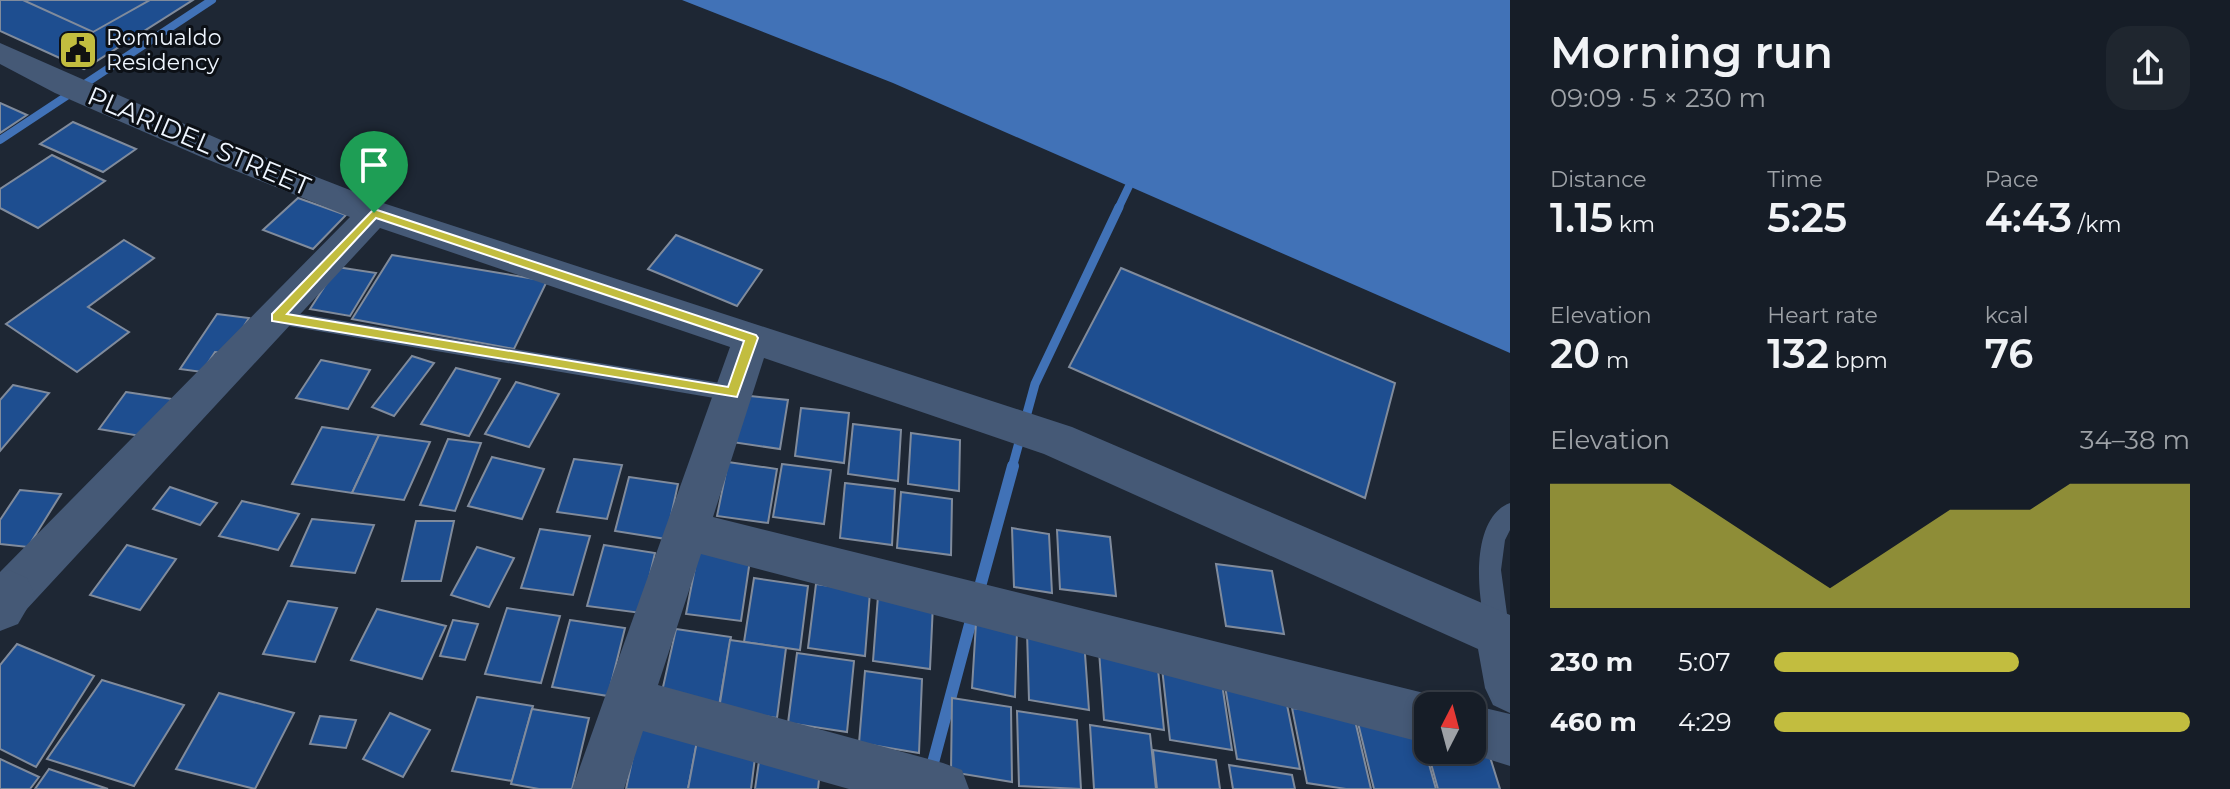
<!DOCTYPE html>
<meta charset="utf-8">
<style>
:root{--surface:#161d27;--page:#1f262f;--text:#f1f3f6;--muted:#9ea2a7;--line:#353b44;--accent:#c2bd3f}
body{margin:0;font-family:Montserrat,sans-serif;background:var(--page);color:var(--text);height:100vh;display:flex;flex-direction:column;font-size:30px;white-space:nowrap}
*{box-sizing:border-box;margin:0}
p{font-size:26px;color:var(--muted)}
.icon{flex:none;width:44px;height:44px;fill:none;stroke:currentColor;stroke-width:2;stroke-linecap:round;stroke-linejoin:round}
.map{position:relative;flex:1;overflow:hidden}
.drawer{display:flex;flex-direction:column;background:var(--surface);width:720px}
.drawer>*{flex:none}
.needle{width:52px;rotate:6deg}
.buttons{position:absolute;left:1414px;top:692px;display:grid;gap:16px}
.buttons a{display:grid;place-items:center;width:72px;height:72px;border-radius:16px;background:var(--surface);box-shadow:0 4px 12px #0003,0 0 0 2px var(--line);font-size:40px}
.pin{position:absolute;display:grid;place-items:center;width:68px;height:68px;color:#fff;margin:-82px -34px;border-radius:50% 50% 50% 0;rotate:-45deg;box-shadow:0 0 8px #0007}
.pin .icon{rotate:45deg}
.round{display:grid;place-items:center;flex:none;width:84px;height:84px;border-radius:24px;background:var(--page)}
.overview{display:flex;align-items:center;justify-content:space-between;height:136px;padding:0 40px}
h1{font-size:44px;font-weight:600;line-height:60px}
.metrics{display:grid;grid-template-columns:repeat(3,1fr);gap:12px;height:136px;padding:8px 40px}
.metrics div{display:grid;align-content:center}
.metrics b{font-size:40px;font-weight:600}
.metrics small{font-size:22px;font-weight:400}
.metrics p{font-size:22px}
.chart{height:224px;padding:16px 40px}
.chart p{display:flex;justify-content:space-between}
.chart svg{width:100%;height:144px;margin-top:8px;fill:var(--accent);opacity:.7}
ul{padding:0 40px;list-style:none;font-size:26px}
li{display:grid;grid-template-columns:128px 96px 1fr;align-items:center;height:60px}
li i{height:20px;border-radius:10px;background:var(--accent)}
main{display:flex;flex:1;min-height:0}
.map>svg:first-child{display:block}
.water{fill:#4172b7}
.lines{fill:none;stroke-linecap:round;stroke-linejoin:round}
.stream-far2{stroke:#4172b7;stroke-width:8}
.stream-far1{stroke:#4172b7;stroke-width:9}
.stream{stroke:#4172b7;stroke-width:12}
.building{fill:#1e4e90;stroke:#808b9c;stroke-width:2}
.service{fill:#455976;fill-rule:evenodd}
.minor{fill:#455976;fill-rule:evenodd}
.tertiary{fill:#455976;fill-rule:evenodd}
.route{fill:#c2bd3f;stroke:#fff;stroke-width:2;fill-rule:evenodd}
.labels{text-anchor:middle;stroke-width:6;stroke-linejoin:round;paint-order:stroke}
.far-poi-label{font-size:22px;fill:#eff6ff;stroke:#0c1016;text-anchor:start}
.street-label{font-size:26px;fill:#eff6ff;stroke:#0c1016}
</style>
<main>
<div class="map">
<svg width="1510" height="789" viewBox="0 0 1510 789">
<rect width="100%" height="100%" fill="#1e2734"/>
<polygon class="water" points="682,0 1510,0 1510,353 893,83"/>
<g class="lines">
<g class="stream-far2">
<polyline points="0,140 212,0"/>
<polyline points="1118,209 1129,186"/>
</g>
<polyline class="stream-far1" points="1012,468 1035,384 1119,207"/>
<g class="stream">
<polyline points="978,594 1013,466"/>
<polyline points="926,789 973,613"/>
</g>
</g>
<g class="building">
<polygon points="0,0 193,0 84,69 0,31"/>
<polygon points="23,0 150,0 93,32"/>
<polygon points="0,103 27,115 0,133"/>
<polygon points="73,122 136,149 103,172 40,144"/>
<polygon points="52,155 105,181 38,228 0,208 0,189"/>
<polygon points="298,198 346,215 313,249 263,230"/>
<polygon points="676,235 762,270 737,306 648,269"/>
<polygon points="124,240 154,258 88,307 129,332 77,372 6,324"/>
<polygon points="392,255 547,281 514,349 352,319"/>
<polygon points="337,267 376,273 350,316 310,309"/>
<polygon points="1121,268 1395,383 1365,498 1069,367"/>
<polygon points="217,314 249,318 227,353 215,352 202,372 180,369"/>
<polygon points="412,356 434,363 394,416 372,407"/>
<polygon points="321,360 370,370 348,409 296,398"/>
<polygon points="456,368 500,379 469,436 421,424"/>
<polygon points="516,382 559,394 529,447 485,434"/>
<polygon points="13,385 49,393 0,451 0,400"/>
<polygon points="126,392 172,399 146,437 99,429"/>
<polygon points="741,395 788,400 780,449 732,442"/>
<polygon points="801,408 849,413 844,463 795,456"/>
<polygon points="853,424 901,430 898,481 848,474"/>
<polygon points="322,427 379,435 352,493 292,484"/>
<polygon points="911,433 960,440 959,491 908,484"/>
<polygon points="379,435 430,442 404,500 352,493"/>
<polygon points="448,439 481,443 455,511 420,505"/>
<polygon points="492,457 544,469 522,519 468,506"/>
<polygon points="574,459 622,465 607,519 557,512"/>
<polygon points="728,462 777,469 768,523 717,516"/>
<polygon points="782,464 831,470 824,524 773,517"/>
<polygon points="629,477 678,484 666,539 615,531"/>
<polygon points="845,483 895,489 892,545 840,538"/>
<polygon points="170,487 217,503 200,525 153,509"/>
<polygon points="20,490 61,494 28,547 0,544 0,520"/>
<polygon points="901,492 952,499 951,555 897,548"/>
<polygon points="242,501 299,514 278,550 219,536"/>
<polygon points="312,519 374,525 355,573 291,566"/>
<polygon points="416,521 454,521 441,581 402,581"/>
<polygon points="1012,528 1049,534 1052,593 1014,587"/>
<polygon points="540,529 590,536 573,595 521,588"/>
<polygon points="1057,530 1110,537 1116,596 1060,589"/>
<polygon points="127,545 176,559 140,610 90,595"/>
<polygon points="604,545 655,553 641,613 587,606"/>
<polygon points="477,547 514,558 489,607 451,595"/>
<polygon points="698,552 750,560 741,621 686,614"/>
<polygon points="1216,564 1272,571 1284,634 1226,626"/>
<polygon points="754,578 808,586 800,650 744,642"/>
<polygon points="816,584 870,592 865,656 808,648"/>
<polygon points="878,596 933,604 930,669 873,661"/>
<polygon points="288,601 337,608 315,662 263,654"/>
<polygon points="507,608 560,616 541,683 485,674"/>
<polygon points="377,609 446,626 422,679 351,660"/>
<polygon points="453,620 478,624 465,660 440,656"/>
<polygon points="570,620 625,628 608,696 552,687"/>
<polygon points="976,623 1017,631 1015,697 972,688"/>
<polygon points="676,629 731,637 719,706 661,696"/>
<polygon points="1027,632 1084,640 1089,710 1029,700"/>
<polygon points="730,640 786,648 777,718 719,709"/>
<polygon points="17,644 94,676 36,767 0,749 0,665"/>
<polygon points="1099,651 1157,659 1164,730 1104,720"/>
<polygon points="797,653 854,661 847,732 788,723"/>
<polygon points="1162,668 1221,677 1232,750 1170,740"/>
<polygon points="865,671 922,679 919,753 859,743"/>
<polygon points="102,680 184,705 134,786 47,759"/>
<polygon points="1225,686 1285,695 1300,769 1237,759"/>
<polygon points="219,693 294,713 255,789 176,769"/>
<polygon points="477,697 533,706 512,781 452,771"/>
<polygon points="952,698 1011,707 1012,782 951,772"/>
<polygon points="1292,708 1354,716 1371,789 1346,789 1307,783"/>
<polygon points="532,709 589,718 572,789 539,789 511,784"/>
<polygon points="1017,711 1077,720 1081,789 1019,786"/>
<polygon points="390,713 430,730 403,777 363,759"/>
<polygon points="320,716 356,720 346,748 310,744"/>
<polygon points="1358,723 1420,732 1436,789 1374,789"/>
<polygon points="1090,725 1150,734 1156,789 1094,789"/>
<polygon points="639,728 698,737 688,789 626,789"/>
<polygon points="1422,731 1428,732 1428,750 1472,750 1472,739 1485,741 1500,789 1438,789"/>
<polygon points="697,741 756,750 751,789 688,789"/>
<polygon points="1153,750 1216,760 1220,789 1157,789"/>
<polygon points="0,759 39,777 30,789 0,789"/>
<polygon points="759,761 820,770 818,789 755,789"/>
<polygon points="1229,765 1292,775 1295,789 1233,789"/>
<polygon points="49,769 108,789 35,789"/>
</g>
<g class="lines">
<g class="service">
<polygon points="277,310 732,385 739,387 742,393 739,399 732,401 277,324 268,317"/>
<path d="M1510,503V530L1505,540L1501,570L1510,636L1507,642L1499,646L1491,642C1477,609 1467,519 1510,503Z"/>
</g>
<g class="minor">
<polygon points="0,43 221,140 386,204 1072,427 1510,615 1510,713 1493,705 1485,688 1478,649 1044,454 764,358 713,517 1428,694 1446,701 1448,706 1428,706 1428,744 701,554 658,685 943,763 962,770 969,789 849,789 643,731 624,789 572,789 730,347 380,228 25,611 9,617 0,614 0,572 350,217 199,156 55,93 0,64"/>
<polygon points="1472,705 1510,714 1510,766 1459,750 1472,750 1472,706 1469,706"/>
</g>
<polygon class="tertiary" points="9,570 27,578 35,595 18,624 0,631 0,574"/>
</g>
<path class="route" d="M374,209L756,335L758,338L737,397L272,321V314ZM376,218L744,341L728,387L287,314Z"/>
<defs>
<symbol id="civic-square" viewBox="-11 -11 22 22"><rect x="-9" y="-9" width="18" height="18" rx="4" fill="#c2bd3f" stroke="#0c1016"/><path d="M-.6-6.5H3V-4.5H.6V-3L4-1V1h2V6H-6V1h2V-1L-.6-3ZM-1.2 2.5V6h2.4V2.5Z" fill="#111"/></symbol>
</defs>
<g fill-rule="evenodd">
<use href="#civic-square" x="56" y="28" width="44" height="44"/>
</g>
<g class="labels">
<g class="far-poi-label">
<text x="106" y="45">Romualdo<tspan x="106" dy="25">Residency</tspan></text>
</g>
<g class="street-label">
<text transform="translate(199 141) rotate(23)" y="9">PLARIDEL STREET</text>
</g>
</g>
</svg>
<div class="buttons">
<a><svg class="needle" viewBox="-14 -14 28 28"><path d="M0-13l5 13h-10z" fill="#e53935"/><path d="M0 13l5-13h-10z" fill="#9ea2a7"/></svg></a>
</div>
<div class="pin" style="left:374px;top:213px;background:#1e9e55"><svg class="icon" aria-label="arrive" viewBox="0 0 24 24"><path d="M6 21V4h12l-3 4 3 4H6"/></svg></div>
</div>
<section class="drawer">
<div class="overview"><div><h1>Morning run</h1><p>09:09 · 5 × 230 m</p></div><a class="round"><svg class="icon" aria-label="share" viewBox="0 0 24 24"><path d="M12 15V3M7 8l5-5 5 5M5 13v7h14v-7"/></svg></a></div>
<div class="metrics">
<div><p>Distance</p><b>1.15<small> km</small></b></div>
<div><p>Time</p><b>5:25</b></div>
<div><p>Pace</p><b>4:43<small> /km</small></b></div>
</div>
<div class="metrics">
<div><p>Elevation</p><b>20<small> m</small></b></div>
<div><p>Heart rate</p><b>132<small> bpm</small></b></div>
<div><p>kcal</p><b>76</b></div>
</div>
<div class="chart"><p><span>Elevation</span>34–38 m</p>
<svg viewBox="0 0 160 44" preserveAspectRatio="none"><path d="M0 44V6L10 6L20 6L30 6L40 14L50 22L60 30L70 38L80 30L90 22L100 14L110 14L120 14L130 6L140 6L150 6L160 6V44z"/></svg>
</div>
<ul>
<li><b>230 m</b>5:07<i style="width:59%"></i></li>
<li><b>460 m</b>4:29<i style="width:100%"></i></li>
</ul>
</section>
</main>
